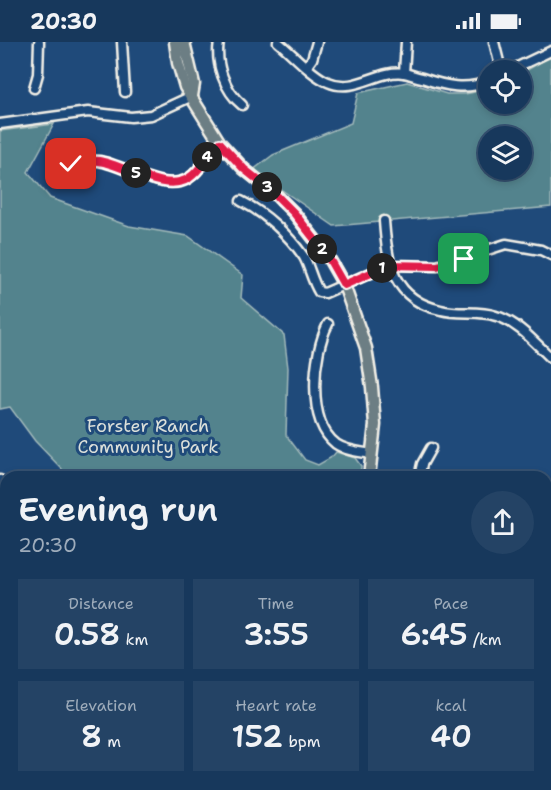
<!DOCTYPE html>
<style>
:root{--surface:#17385c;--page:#244365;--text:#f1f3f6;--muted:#9eacbb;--line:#365272}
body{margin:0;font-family:"Shantell Sans",sans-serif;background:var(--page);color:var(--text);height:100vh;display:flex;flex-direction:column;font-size:22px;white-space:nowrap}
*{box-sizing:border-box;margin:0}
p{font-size:20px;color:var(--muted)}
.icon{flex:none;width:33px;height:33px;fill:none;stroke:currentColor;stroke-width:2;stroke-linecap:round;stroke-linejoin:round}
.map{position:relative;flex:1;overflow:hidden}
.panel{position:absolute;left:0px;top:429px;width:552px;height:320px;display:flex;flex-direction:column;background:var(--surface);border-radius:18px 18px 0 0;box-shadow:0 3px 9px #0003,0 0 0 2px var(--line)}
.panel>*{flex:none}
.fabs{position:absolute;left:478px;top:18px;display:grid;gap:12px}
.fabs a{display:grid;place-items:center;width:54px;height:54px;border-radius:50%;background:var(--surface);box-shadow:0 3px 9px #0003,0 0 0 2px var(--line);font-size:30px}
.pin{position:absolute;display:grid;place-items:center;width:51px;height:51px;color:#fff;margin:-26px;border-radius:12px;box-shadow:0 3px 9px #0006}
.km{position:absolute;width:30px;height:30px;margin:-15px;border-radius:50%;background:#222;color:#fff;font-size:16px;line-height:30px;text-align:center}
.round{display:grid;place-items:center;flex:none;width:63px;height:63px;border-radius:32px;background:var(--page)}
.headline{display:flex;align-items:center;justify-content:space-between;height:102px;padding:0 18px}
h1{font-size:33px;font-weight:600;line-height:45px}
.metrics{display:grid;grid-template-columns:repeat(3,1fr);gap:9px;height:102px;padding:6px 18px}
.metrics div{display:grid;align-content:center;border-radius:0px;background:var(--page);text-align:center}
.metrics b{font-size:30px;font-weight:600}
.metrics small{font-size:16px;font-weight:400}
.metrics p{font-size:16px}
.status{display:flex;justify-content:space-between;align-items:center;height:42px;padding:0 30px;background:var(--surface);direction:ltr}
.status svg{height:16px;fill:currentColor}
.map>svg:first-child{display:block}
.green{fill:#52838d;stroke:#a3baba;stroke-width:1.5;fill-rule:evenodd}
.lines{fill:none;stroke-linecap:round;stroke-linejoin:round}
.minor-casing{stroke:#f4f1e8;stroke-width:13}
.major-casing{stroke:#f4f1e8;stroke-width:15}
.minor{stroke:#1f4a7a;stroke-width:8}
.major{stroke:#6c7e84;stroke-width:10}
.route-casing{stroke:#fff;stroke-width:12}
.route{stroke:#e11d48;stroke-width:8}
.labels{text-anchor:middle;stroke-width:6;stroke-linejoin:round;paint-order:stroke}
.park-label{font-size:18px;fill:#dce0da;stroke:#1f4a7a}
</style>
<div class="status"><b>20:30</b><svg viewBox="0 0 49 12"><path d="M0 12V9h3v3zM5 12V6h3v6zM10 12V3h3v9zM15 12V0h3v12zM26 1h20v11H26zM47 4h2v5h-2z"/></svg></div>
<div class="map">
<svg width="551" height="748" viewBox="0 0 551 748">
<rect width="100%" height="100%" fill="#1f4a7a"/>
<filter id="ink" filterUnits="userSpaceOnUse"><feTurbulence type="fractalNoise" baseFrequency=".0167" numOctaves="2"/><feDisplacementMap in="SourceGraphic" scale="12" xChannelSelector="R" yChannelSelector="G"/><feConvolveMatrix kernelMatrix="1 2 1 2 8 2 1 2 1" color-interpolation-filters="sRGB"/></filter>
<g filter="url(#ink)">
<g class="green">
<path d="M551,14V165L334,184L253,128L273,113L351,81L358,51L407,40L447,52H465L489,47V62H522V31ZM489,94H522V128H489Z"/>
<polygon points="54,82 28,130 50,156 129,184 188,194 243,233 241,256 284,293 288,326 286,393 305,418 318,423 332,415 336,410 355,416 361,424 360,435 63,435 62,427 35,399 10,365 0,367 0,89"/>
<polygon points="17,742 122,742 124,745 123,748 14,748"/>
</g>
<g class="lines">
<defs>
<g id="minor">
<polyline points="122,0 125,50"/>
<path d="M219,0C215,22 225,49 242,63"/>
<path d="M278,0C293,12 311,33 328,40C355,52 378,27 404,31C410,32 416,35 422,36C445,44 466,49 489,39"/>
<polyline points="494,0 501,28"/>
<polyline points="307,24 312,17 317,0"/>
<polyline points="511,28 551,9"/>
<polyline points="404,31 406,0"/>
<polyline points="34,46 38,32 39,0"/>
<polyline points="0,82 88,70 131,75 151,73 192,54"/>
<path d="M71,122C80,120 89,118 99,119C125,123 165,152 189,136C202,128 208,111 220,101"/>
<path d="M241,159C265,171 288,192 304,215C310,226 312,239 319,250L325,251L389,223L437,224L506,202L541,208L551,213"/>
<path d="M384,179C387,221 393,258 441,268C459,273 478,268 496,274C518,280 535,301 551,316"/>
<path d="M328,282C313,311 306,379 336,402C346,409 360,410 372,412"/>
<polyline points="419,435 422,422 431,406"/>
<polyline points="0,438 6,448"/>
<polyline points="0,512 6,512"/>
<polyline points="0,587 6,576"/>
<polyline points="456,742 462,748"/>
<polyline points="348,748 362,742"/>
</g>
<g id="major">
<polyline points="175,0 178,21 185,45 220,101 244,127 274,151 294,171 327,213 344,243 366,306 372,345 375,383 369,435"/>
<polyline points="184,0 194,42 192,54"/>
<polyline points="376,742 379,748"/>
</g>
</defs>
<use href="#minor" class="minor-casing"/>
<use href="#major" class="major-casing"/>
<use href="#minor" class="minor"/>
<use href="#major" class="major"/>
</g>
</g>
<g class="lines" filter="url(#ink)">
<defs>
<path id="route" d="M71,122C80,120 89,118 99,119C125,123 165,152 189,136C202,128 208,111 220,101L244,127L274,151L294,171L327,213L344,243L389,223L437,224L464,217"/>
</defs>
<use href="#route" class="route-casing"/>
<use href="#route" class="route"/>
</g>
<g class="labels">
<g class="park-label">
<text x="148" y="390">Forster Ranch<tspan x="148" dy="21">Community Park</tspan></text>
</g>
</g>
</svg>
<div class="fabs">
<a><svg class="icon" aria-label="locate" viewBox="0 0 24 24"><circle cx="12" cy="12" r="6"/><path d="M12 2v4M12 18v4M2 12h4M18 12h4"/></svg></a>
<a><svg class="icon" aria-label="layers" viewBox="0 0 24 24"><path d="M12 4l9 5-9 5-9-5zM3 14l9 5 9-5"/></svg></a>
</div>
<div class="pin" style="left:464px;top:217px;background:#1e9e55"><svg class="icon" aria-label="arrive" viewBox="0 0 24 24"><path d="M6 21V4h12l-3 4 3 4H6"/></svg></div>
<div class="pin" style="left:71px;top:122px;background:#d93025"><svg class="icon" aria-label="check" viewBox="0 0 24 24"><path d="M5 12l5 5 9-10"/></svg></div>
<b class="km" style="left:382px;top:226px">1</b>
<b class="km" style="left:322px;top:207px">2</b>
<b class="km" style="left:267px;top:145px">3</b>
<b class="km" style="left:207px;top:115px">4</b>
<b class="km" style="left:136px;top:131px">5</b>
<section class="panel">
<div class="headline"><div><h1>Evening run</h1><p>20:30</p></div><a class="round"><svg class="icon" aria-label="share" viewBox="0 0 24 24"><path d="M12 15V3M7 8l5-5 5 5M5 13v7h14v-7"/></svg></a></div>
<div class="metrics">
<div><p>Distance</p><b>0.58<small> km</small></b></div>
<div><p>Time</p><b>3:55</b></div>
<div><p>Pace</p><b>6:45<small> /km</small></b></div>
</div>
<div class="metrics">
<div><p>Elevation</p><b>8<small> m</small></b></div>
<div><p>Heart rate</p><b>152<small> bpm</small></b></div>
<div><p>kcal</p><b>40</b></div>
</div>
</section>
</div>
